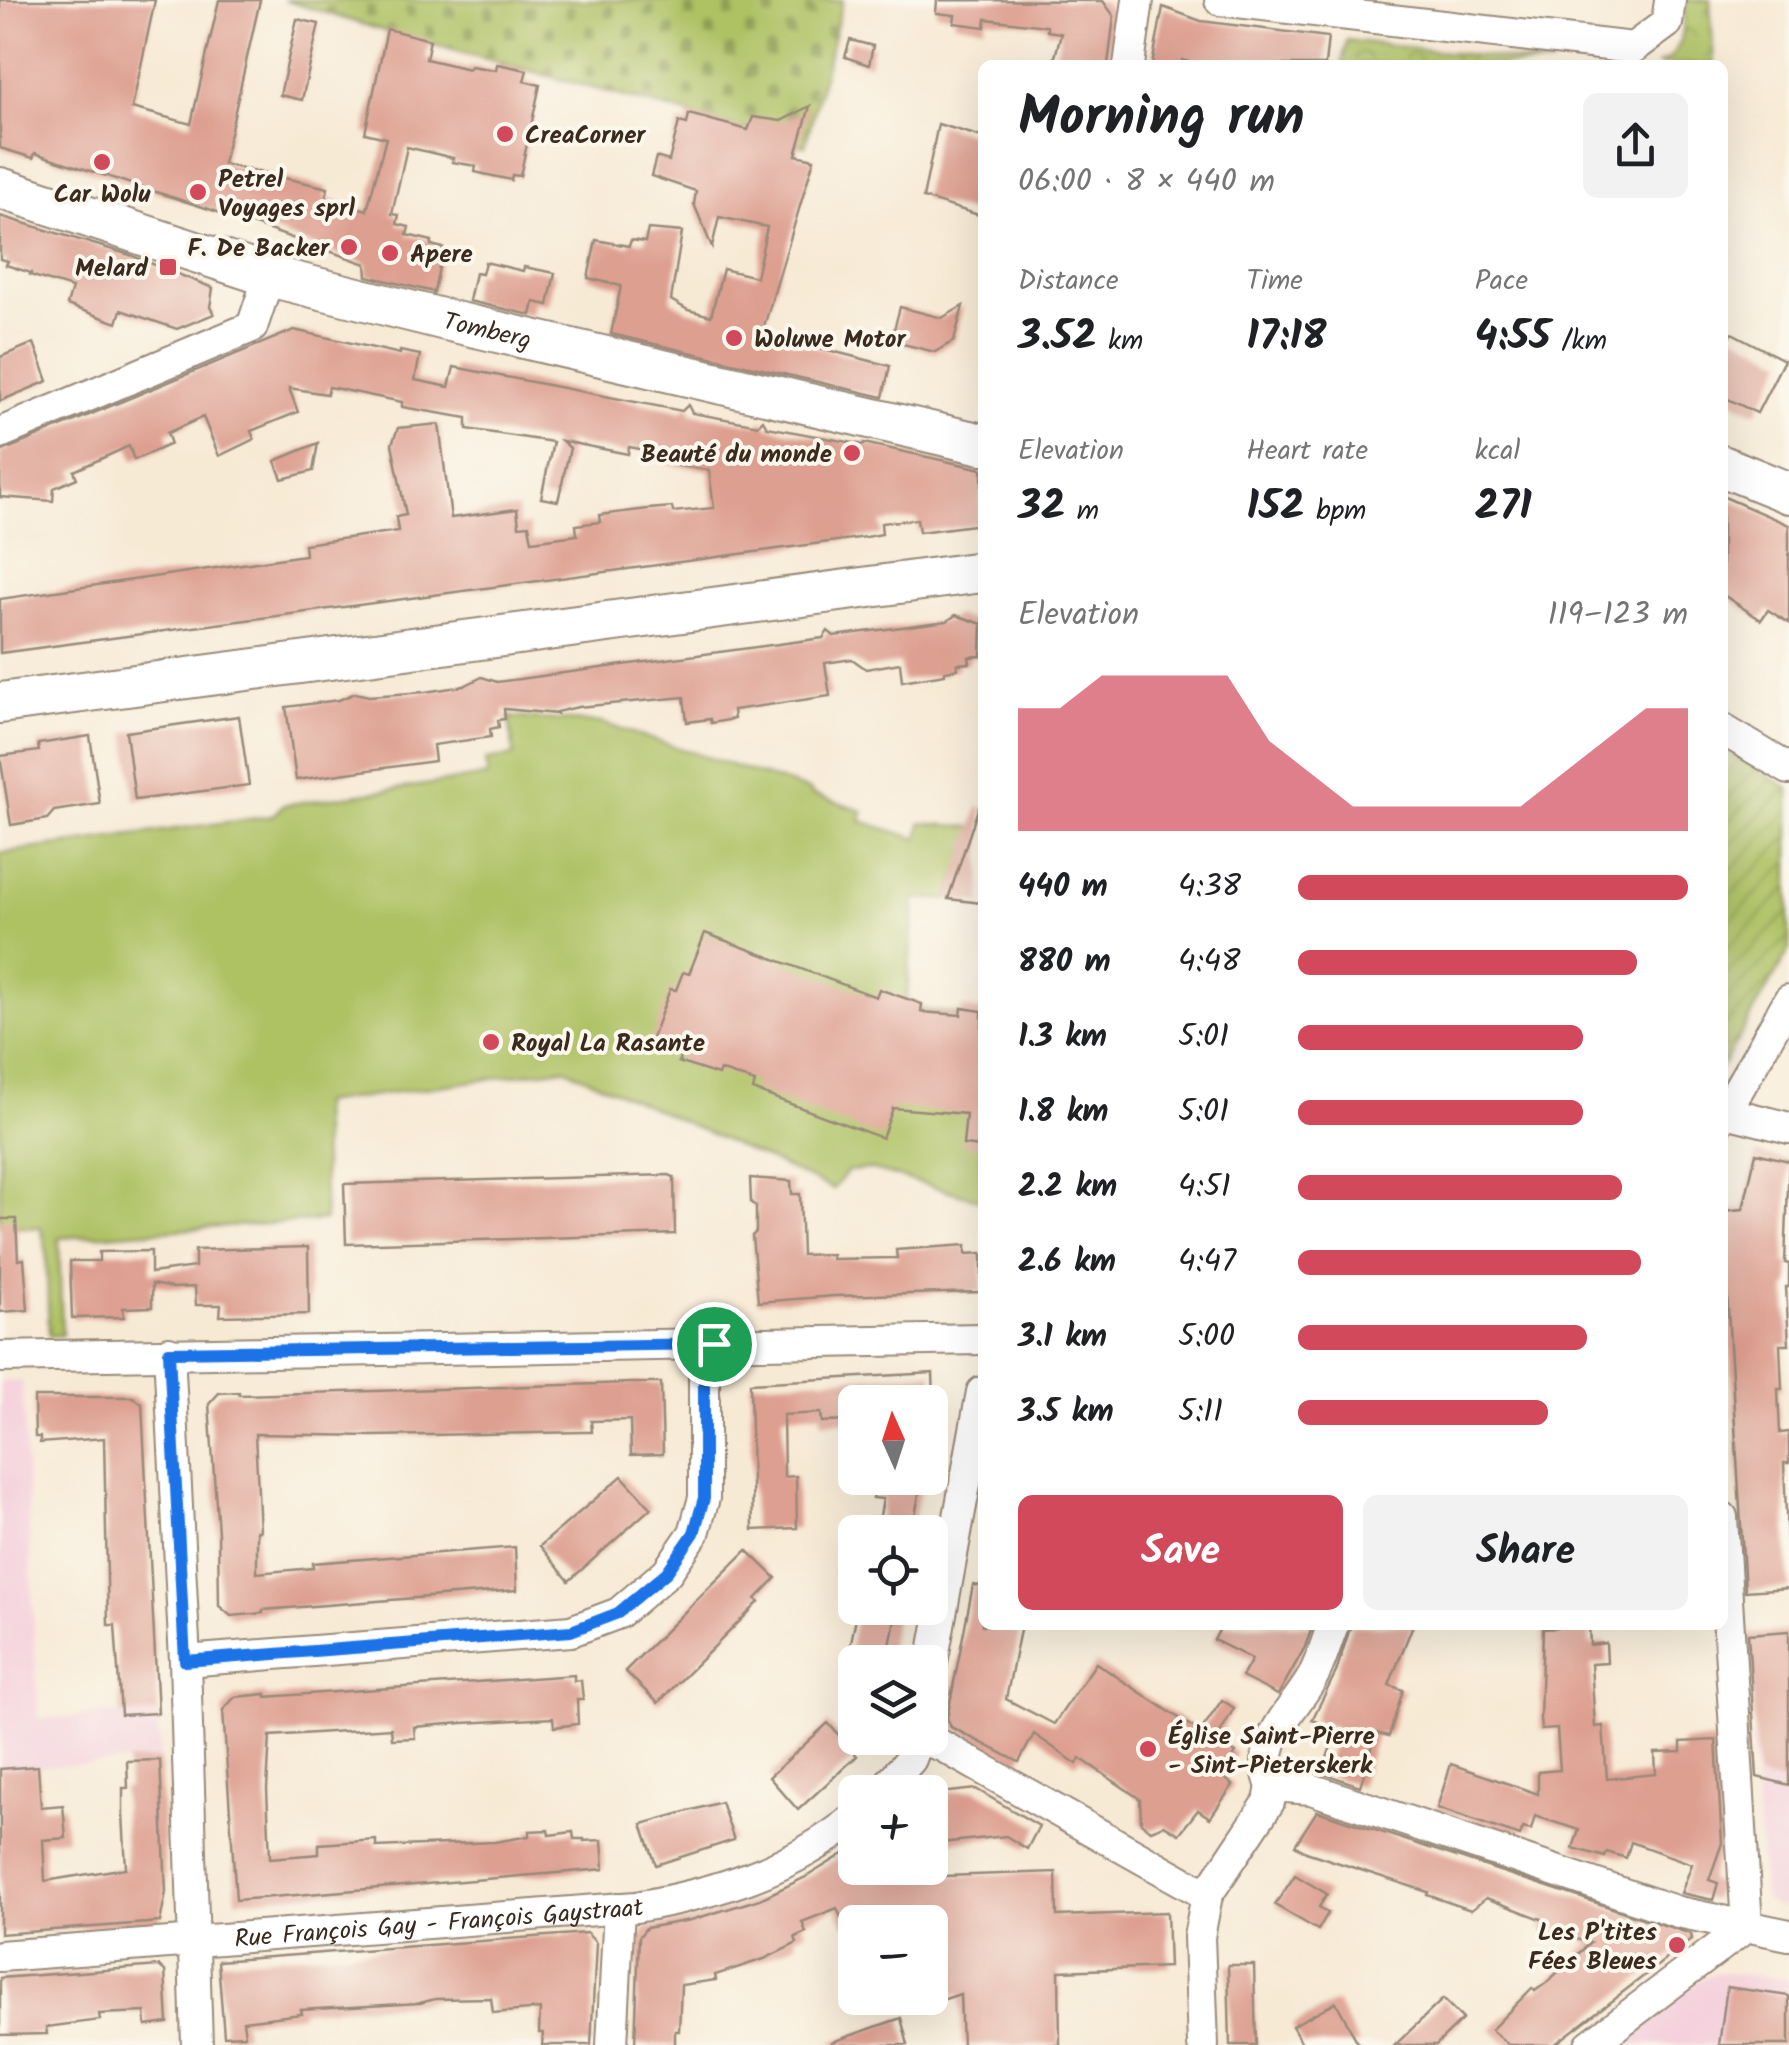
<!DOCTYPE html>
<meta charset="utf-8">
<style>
:root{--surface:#fff;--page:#f2f2f2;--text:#202124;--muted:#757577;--accent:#d1495b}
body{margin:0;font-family:Kalam,sans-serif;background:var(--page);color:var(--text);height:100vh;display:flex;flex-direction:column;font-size:38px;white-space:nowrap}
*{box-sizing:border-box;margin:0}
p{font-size:32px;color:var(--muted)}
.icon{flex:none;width:55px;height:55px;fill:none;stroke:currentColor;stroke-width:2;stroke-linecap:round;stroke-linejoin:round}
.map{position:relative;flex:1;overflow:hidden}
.drawer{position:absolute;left:978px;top:60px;width:750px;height:1570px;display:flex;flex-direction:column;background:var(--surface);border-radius:15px;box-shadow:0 10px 40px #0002}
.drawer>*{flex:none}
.needle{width:65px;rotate:357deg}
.buttons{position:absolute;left:838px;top:1385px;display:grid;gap:20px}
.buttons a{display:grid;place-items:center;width:110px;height:110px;border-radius:15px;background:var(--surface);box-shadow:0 10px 40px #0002;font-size:50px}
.pin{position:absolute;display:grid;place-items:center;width:85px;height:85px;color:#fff;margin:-42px;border:5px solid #fff;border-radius:50%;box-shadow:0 2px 10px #0007}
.round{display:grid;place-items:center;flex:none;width:105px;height:105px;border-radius:15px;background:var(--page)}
.head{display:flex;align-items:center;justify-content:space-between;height:170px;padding:0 40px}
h1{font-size:55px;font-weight:600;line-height:75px}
.metrics{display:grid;grid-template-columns:repeat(3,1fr);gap:15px;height:170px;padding:10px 40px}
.metrics div{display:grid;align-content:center}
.metrics b{font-size:42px;font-weight:600}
.metrics small{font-size:28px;font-weight:400}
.metrics p{font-size:28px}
.chart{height:280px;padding:20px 40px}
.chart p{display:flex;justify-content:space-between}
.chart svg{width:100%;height:180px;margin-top:10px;fill:var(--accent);opacity:.7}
.button{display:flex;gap:20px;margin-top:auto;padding:20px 40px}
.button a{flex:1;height:115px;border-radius:15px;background:var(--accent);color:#fff;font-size:40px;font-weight:600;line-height:115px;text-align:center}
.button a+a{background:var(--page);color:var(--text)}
ul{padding:0 40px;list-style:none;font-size:32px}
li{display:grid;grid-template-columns:160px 120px 1fr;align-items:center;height:75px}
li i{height:25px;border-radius:12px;background:var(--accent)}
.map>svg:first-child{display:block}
.built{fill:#f4cfdc}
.cemetery{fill:url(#cemetery-stones);stroke:#747641;stroke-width:2.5}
.park{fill:url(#park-crowns);stroke:#747641;stroke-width:2.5}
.garden{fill:url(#garden-furrows);stroke:#747641;stroke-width:2.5}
.pitch{fill:#aec164;stroke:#747641;stroke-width:2.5}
.building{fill:#dd9f90}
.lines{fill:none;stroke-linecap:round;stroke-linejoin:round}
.street-casing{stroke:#998a7a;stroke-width:34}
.secondary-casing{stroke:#998a7a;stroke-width:44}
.street{stroke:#fff;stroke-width:30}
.secondary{stroke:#fff;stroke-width:40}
.route-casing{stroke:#fff;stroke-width:20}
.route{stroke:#1a73e8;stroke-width:12}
.poi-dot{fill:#d1495b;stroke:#fbf7ec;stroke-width:4}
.labels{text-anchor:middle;stroke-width:8;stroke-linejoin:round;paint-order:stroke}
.poi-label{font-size:25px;font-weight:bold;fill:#3b2a1e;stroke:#fbf7ec;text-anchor:start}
.street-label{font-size:25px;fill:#3b2a1e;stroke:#fbf7ec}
</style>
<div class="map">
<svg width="1789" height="2045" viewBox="0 0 1789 2045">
<defs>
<pattern id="cemetery-stones" width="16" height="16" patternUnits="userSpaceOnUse" patternTransform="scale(2.5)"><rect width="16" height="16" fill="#aec164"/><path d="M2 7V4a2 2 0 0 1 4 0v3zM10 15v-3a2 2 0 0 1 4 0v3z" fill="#8f9d52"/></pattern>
<pattern id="park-crowns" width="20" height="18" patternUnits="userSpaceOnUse" patternTransform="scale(2.5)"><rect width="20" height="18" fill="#aec164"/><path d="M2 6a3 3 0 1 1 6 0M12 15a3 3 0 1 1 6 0" fill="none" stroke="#8f9d52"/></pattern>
<pattern id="garden-furrows" width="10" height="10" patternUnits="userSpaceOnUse" patternTransform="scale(2.5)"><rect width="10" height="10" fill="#aec164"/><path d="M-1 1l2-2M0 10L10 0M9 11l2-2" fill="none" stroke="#8f9d52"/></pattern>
</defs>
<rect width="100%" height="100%" fill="#fbf7ec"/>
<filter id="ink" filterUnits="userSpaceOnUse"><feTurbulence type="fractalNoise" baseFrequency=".01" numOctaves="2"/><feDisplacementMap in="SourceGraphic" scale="20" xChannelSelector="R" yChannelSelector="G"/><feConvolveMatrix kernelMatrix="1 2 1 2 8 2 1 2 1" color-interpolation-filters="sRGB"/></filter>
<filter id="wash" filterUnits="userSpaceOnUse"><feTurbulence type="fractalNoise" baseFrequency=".0048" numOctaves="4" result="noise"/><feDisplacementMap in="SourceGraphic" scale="40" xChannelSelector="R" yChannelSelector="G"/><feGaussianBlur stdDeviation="2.25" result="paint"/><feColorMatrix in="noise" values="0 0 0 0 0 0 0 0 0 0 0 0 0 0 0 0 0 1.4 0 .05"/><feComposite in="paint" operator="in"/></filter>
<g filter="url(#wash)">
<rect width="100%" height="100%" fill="#f7ead5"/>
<g class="built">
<polygon points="22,1381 38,1718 158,1713 160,1760 0,1769 0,1382"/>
<polygon points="1789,1739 1789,1909 1772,1906 1764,1897 1752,1741"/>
<polygon points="1728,1973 1789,1979 1789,2045 1615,2045 1699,1980 1716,1972"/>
</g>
<polygon class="cemetery" points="284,0 843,0 805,146 391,33"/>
<g class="park">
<path d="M1686,0H1710L1714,65H1657C1686,54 1683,27 1686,0Z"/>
<polygon points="1347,40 1553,65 1342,65"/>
</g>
<polygon class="garden" points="1723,749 1789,788 1789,951 1723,1065"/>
<polygon class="pitch" points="509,717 602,723 811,791 811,794 863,811 861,821 918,839 921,823 974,827 948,900 915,898 906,1008 982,1017 982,1200 869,1169 848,1171 833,1189 564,1068 321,1103 325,1220 59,1238 62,1335 49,1336 46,1248 41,1228 0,1226 0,853 272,816 283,805 488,776 486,760 514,756"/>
<g id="blocks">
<g class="building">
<polygon points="0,0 155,0 132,108 191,124 219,0 260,0 223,164 328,188 326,199 367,210 386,138 365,133 387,29 430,40 426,59 469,69 470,66 496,70 497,64 527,70 524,81 540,85 520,176 512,175 511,180 475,172 476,166 452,162 453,158 407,147 392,214 399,215 397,224 409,227 407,235 432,241 431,245 443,248 434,292 367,276 366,264 212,210 35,153 33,158 0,148"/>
<polygon points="937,0 1103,1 1114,16 1108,65 1053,65 1061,33 1047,31 1047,26 986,19 985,27 954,23 955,15 936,13"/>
<polygon points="1163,7 1201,21 1328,37 1325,65 1200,65 1182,60 1181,65 1152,65"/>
<polygon points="297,19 319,24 302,100 280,95"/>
<polygon points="850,40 873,46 869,65 845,57"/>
<polygon points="810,106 796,155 814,159 762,333 890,366 883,397 611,334 621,286 588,278 596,240 629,246 631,240 645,242 648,229 682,232 671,300 688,310 711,316 723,269 756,277 767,227 719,217 712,247 694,204 696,191 651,176 656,157 669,161 679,122 687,124 689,114 748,130 753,117 781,121"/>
<polygon points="938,124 982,137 982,216 923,198"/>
<polygon points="0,216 130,255 213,288 210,307 214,314 177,329 121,310 117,323 67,305 72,288 30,275 31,273 6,265 8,261 0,259"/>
<polygon points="485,262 523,271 524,267 555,273 548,305 534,302 531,315 469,301 475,273 482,274"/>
<polygon points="963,306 954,341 935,352 891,341 900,307 942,318"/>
<polygon points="294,330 400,354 400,351 420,355 415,380 449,387 454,367 682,411 688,405 692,413 758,425 763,420 767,427 864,445 864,443 982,469 982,524 919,532 917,519 881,523 882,534 866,537 0,653 0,599 305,555 304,544 398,531 396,517 406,515 392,444 398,428 439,424 451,518 517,509 519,526 529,525 532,541 577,535 576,525 600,522 599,515 648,509 672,507 673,512 714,508 709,470 665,464 667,454 629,447 628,454 562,441 570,448 558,501 541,498 553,442 467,429 467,418 402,407 402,402 329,387 327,394 289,388 298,412 251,431 254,439 219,456 203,417 167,433 171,444 134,460 129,446 74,471 77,478 54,488 53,501 0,497 0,452"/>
<polygon points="1732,333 1784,360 1757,413 1722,396 1722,352"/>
<polygon points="34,343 48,381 0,401 0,357"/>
<polygon points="318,443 313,471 282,479 275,461"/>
<polygon points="1722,496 1789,525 1789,623 1768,610 1761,620 1722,594"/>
<polygon points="956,615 982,624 981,656 969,657 970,663 957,664 958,669 945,671 945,674 902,681 900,663 866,669 852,659 825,663 830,696 733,710 734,719 711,723 710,719 687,722 684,697 578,707 556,712 557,714 504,709 505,719 498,720 499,727 490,729 491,737 433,745 435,761 296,780 286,707 339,700 355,693 369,696 425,692 464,686 482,677 497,682 823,638 828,631 834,636 947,621"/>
<polygon points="239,716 249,785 135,800 126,732"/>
<polygon points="90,736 100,804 54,811 47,819 11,825 0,756 39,751 38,744"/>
<polygon points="979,806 982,807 982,903 948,899"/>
<polygon points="705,933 876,997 879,989 922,1004 921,1012 961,1015 962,1008 982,1011 982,1147 963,1145 966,1114 893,1108 882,1138 753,1090 755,1082 720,1070 718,1075 678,1062 681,1055 650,1044 670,989 676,990 683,972 689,974"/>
<polygon points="1756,1153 1789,1161 1785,1263 1789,1264 1789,1287 1786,1287 1789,1345 1780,1345 1782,1389 1778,1389 1780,1433 1789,1432 1789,1463 1784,1463 1789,1588 1745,1591 1722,1211 1743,1209"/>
<polygon points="669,1175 674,1177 675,1234 346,1244 344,1184"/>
<polygon points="750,1178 791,1181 792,1194 800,1194 802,1255 832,1254 832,1259 897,1258 896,1250 966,1245 966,1254 982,1253 982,1292 834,1296 758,1302 752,1236 756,1232 756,1206 751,1203"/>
<polygon points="0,1219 16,1219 18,1260 24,1259 28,1310 0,1312"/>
<polygon points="308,1247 309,1314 220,1316 221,1305 196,1305 195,1287 173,1288 152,1284 152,1307 123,1308 124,1317 72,1318 70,1261 99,1261 99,1252 151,1251 151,1273 195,1267 195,1250"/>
<polygon points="933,1373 934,1402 855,1402 852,1421 822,1422 821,1413 783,1415 784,1477 796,1476 797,1528 753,1530 750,1383"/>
<polygon points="632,1383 661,1383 663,1454 631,1455 630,1420 591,1421 592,1432 584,1432 372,1436 255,1434 260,1531 257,1531 257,1573 313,1568 313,1563 515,1547 517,1590 263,1610 263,1613 231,1616 219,1606 218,1533 209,1404 219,1393 239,1392 239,1395"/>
<polygon points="34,1397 133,1397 142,1404 158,1713 121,1715 115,1625 108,1625 104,1438 40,1443 40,1437 35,1437"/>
<polygon points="622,1476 651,1508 569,1581 540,1546"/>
<polygon points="877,1478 922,1478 912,1532 877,1532 883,1499 873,1498"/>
<polygon points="747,1550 776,1578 756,1599 759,1602 658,1703 625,1671"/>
<polygon points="973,1585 982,1586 982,1625 1021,1625 1006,1699 1054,1724 1096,1663 1200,1732 1222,1700 1234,1708 1216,1740 1236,1753 1222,1776 1233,1785 1210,1818 1198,1810 1179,1834 1164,1825 1151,1830 1141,1823 1140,1799 1080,1758 1077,1764 1034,1734 1019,1762 951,1727 947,1718"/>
<polygon points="858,1608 897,1608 887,1662 847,1662"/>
<polygon points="1222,1625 1313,1625 1305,1647 1278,1695 1242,1677 1252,1659 1214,1640"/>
<polygon points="1351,1625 1413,1625 1389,1685 1403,1690 1389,1736 1377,1733 1360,1786 1322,1773 1337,1728 1312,1720 1336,1672"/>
<polygon points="1556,1625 1589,1625 1590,1645 1606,1643 1607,1663 1591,1664 1595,1727 1603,1726 1607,1779 1656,1774 1655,1753 1681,1752 1681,1742 1716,1740 1722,1843 1709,1880 1718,1883 1713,1900 1681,1893 1692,1864 1631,1842 1626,1858 1607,1852 1605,1857 1573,1848 1579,1830 1535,1816 1531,1830 1523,1828 1520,1836 1437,1808 1451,1764 1538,1794 1538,1772 1560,1770 1557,1729 1541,1730 1540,1718 1543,1629 1557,1628"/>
<polygon points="1789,1631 1789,1785 1757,1777 1748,1634"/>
<polygon points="574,1675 574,1681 581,1680 583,1700 577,1700 578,1724 554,1727 553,1718 462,1723 414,1727 415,1738 392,1739 391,1728 270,1736 267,1789 270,1858 319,1854 319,1844 376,1840 376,1847 495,1842 529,1836 529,1831 548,1830 549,1835 573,1832 574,1839 584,1839 584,1841 602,1840 604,1869 236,1900 223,1710 235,1697 266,1694 266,1697"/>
<polygon points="828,1723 857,1756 798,1810 769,1777"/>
<polygon points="160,1760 166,1892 160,1922 0,1934 0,1769 38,1766 41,1807 63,1805 66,1838 43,1840 45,1881 126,1868 123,1814 123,1788 128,1788 127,1761"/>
<polygon points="976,1789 1039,1826 1027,1849 1006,1836 930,1844 930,1794"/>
<polygon points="721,1802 734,1840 656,1865 642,1824"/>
<polygon points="1317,1811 1691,1934 1692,1939 1554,2045 1509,2045 1491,2030 1532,1988 1535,1991 1546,1983 1590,1943 1541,1929 1544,1920 1486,1898 1471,1910 1427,1895 1428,1892 1306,1852 1295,1845"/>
<polygon points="855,1847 855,1868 859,1868 860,1879 1056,1872 1057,1916 1167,1912 1169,1967 1059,1971 1060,2045 962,2045 960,1994 930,2004 930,1922 890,1922 885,1911 852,1925 844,1925 837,1908 802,1922 806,1932 795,1937 797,1943 764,1959 715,1975 716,1980 681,1985 679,2031 675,2031 675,2045 635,2045 639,1937 646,1928 691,1920 760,1899 806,1877"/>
<polygon points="1295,1875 1327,1894 1319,1907 1328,1913 1318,1930 1275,1905"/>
<polygon points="587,1933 596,1943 591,2045 542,2045 543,2033 539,2033 540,2009 493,2013 491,1998 435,1999 420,2003 301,2010 302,2014 243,2021 245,2035 224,2036 218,1961"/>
<polygon points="1228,1965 1254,1965 1256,2045 1230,2045"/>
<polygon points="159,1966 165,1971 168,2023 146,2026 145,2012 99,2014 100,2020 46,2027 47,2034 0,2035 0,1978"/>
<polygon points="1727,1987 1789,1996 1789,2045 1719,2045"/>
<polygon points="1443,1999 1463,2019 1436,2045 1395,2045"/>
<polygon points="1336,2002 1359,2045 1303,2045 1292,2026"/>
<polygon points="901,2018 908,2045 833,2045 832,2042"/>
</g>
</g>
</g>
<g filter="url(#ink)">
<use href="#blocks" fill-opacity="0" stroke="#998a7a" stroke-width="2.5"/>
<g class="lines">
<defs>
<g id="street">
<polyline points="1220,0 1633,48 1667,23 1670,0"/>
<polyline points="1129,65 1138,0"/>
<polyline points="0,433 252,327 269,276"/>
<polyline points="1722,729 1789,769"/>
<polyline points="1726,1112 1789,1128"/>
<polyline points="1722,1118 1789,1000"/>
<polyline points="169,1352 185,1661 197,2045"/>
<polyline points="0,1357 982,1339"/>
<polyline points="1722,1517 1747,1926"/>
<polyline points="185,1661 571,1631 619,1613 667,1572 694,1533 704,1498 704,1362 713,1344"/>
<polyline points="930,1674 982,1392"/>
<polyline points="919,1738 942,1746 1207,1895"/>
<polyline points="1272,1786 1311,1789 1678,1912 1789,1935"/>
<path d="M1272,1786C1253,1743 1293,1712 1312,1678C1321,1662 1326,1642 1333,1625"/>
<polyline points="882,1792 911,1759 919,1738"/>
<path id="s1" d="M0,1956L636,1907C716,1893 791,1870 855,1818"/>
<polyline points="612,2045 619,1908"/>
<polyline points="1203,2045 1199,1937 1207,1895 1269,1802 1272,1786"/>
<polyline points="1590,2045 1747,1926"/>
</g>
<g id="secondary">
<path id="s2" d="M0,188L269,276L446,320L982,444"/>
<polyline points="1722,466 1789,493"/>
<polyline points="0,703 982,572"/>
</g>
</defs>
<use href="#street" class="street-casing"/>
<use href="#secondary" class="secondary-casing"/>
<use href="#street" class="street"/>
<use href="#secondary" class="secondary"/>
</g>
</g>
<g class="lines" filter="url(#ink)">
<defs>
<polygon id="route" points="714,1344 704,1362 704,1498 694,1533 667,1572 618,1613 571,1631 185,1661 169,1352"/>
</defs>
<use href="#route" class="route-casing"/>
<use href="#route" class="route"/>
</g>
<g class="poi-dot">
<circle cx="505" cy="134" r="10"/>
<circle cx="102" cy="162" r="10"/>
<circle cx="198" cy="192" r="10"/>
<circle cx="349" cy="247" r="10"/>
<circle cx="390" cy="253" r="10"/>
<rect x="158" y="257" width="20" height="20" rx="5"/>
<circle cx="734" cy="338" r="10"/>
<circle cx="852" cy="453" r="10"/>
<circle cx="491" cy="1042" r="10"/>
<circle cx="1148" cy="1749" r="10"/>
<circle cx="1677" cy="1945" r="10"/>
</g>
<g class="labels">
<g class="poi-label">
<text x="525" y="143">CreaCorner</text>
<text x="218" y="187">Petrel<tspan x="218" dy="29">Voyages sprl</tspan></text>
<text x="102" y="202" text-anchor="middle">Car Wolu</text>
<text x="329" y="256" text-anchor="end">F. De Backer</text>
<text x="410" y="262">Apere</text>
<text x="148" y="276" text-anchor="end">Melard</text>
<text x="754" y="347">Woluwe Motor</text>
<text x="832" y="462" text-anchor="end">Beauté du monde</text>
<text x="511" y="1051">Royal La Rasante</text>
<text x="1168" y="1744">Église Saint-Pierre<tspan x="1168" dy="29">- Sint-Pieterskerk</tspan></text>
<text x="1657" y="1940" text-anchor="end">Les P'tites<tspan x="1657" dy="29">Fées Bleues</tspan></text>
</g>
<g class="street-label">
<text dy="9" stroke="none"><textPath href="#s2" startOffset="508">Tomberg</textPath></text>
<text dy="9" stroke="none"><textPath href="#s1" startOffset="440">Rue François Gay - François Gaystraat</textPath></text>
</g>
</g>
</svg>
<div class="buttons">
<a><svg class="needle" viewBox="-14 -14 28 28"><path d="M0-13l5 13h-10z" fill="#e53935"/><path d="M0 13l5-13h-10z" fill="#757577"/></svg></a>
<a><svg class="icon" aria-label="locate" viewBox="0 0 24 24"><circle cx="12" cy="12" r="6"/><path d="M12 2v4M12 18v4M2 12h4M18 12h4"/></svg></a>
<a><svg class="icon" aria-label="layers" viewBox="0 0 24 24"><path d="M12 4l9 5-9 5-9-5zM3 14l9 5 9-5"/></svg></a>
<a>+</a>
<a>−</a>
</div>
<div class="pin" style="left:714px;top:1344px;background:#1e9e55"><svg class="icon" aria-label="arrive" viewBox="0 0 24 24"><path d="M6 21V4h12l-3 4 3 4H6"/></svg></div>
<section class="drawer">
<div class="head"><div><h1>Morning run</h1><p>06:00 · 8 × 440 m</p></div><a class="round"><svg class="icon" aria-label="share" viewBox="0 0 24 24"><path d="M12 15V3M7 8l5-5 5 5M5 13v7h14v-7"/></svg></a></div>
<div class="metrics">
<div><p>Distance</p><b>3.52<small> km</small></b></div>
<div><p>Time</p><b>17:18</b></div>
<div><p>Pace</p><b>4:55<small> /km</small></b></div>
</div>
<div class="metrics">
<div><p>Elevation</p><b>32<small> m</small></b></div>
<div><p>Heart rate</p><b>152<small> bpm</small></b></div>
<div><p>kcal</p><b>271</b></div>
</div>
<div class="chart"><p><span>Elevation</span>119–123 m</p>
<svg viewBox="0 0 160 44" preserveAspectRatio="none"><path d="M0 44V14L10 14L20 6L30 6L40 6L50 6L60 22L70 30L80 38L90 38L100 38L110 38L120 38L130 30L140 22L150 14L160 14V44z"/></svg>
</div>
<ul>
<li><b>440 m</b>4:38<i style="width:100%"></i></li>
<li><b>880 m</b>4:48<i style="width:87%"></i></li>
<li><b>1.3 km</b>5:01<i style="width:73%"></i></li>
<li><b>1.8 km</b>5:01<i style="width:73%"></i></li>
<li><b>2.2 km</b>4:51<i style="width:83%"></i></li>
<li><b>2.6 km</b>4:47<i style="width:88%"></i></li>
<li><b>3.1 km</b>5:00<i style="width:74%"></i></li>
<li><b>3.5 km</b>5:11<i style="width:64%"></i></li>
</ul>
<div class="button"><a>Save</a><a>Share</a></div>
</section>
</div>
